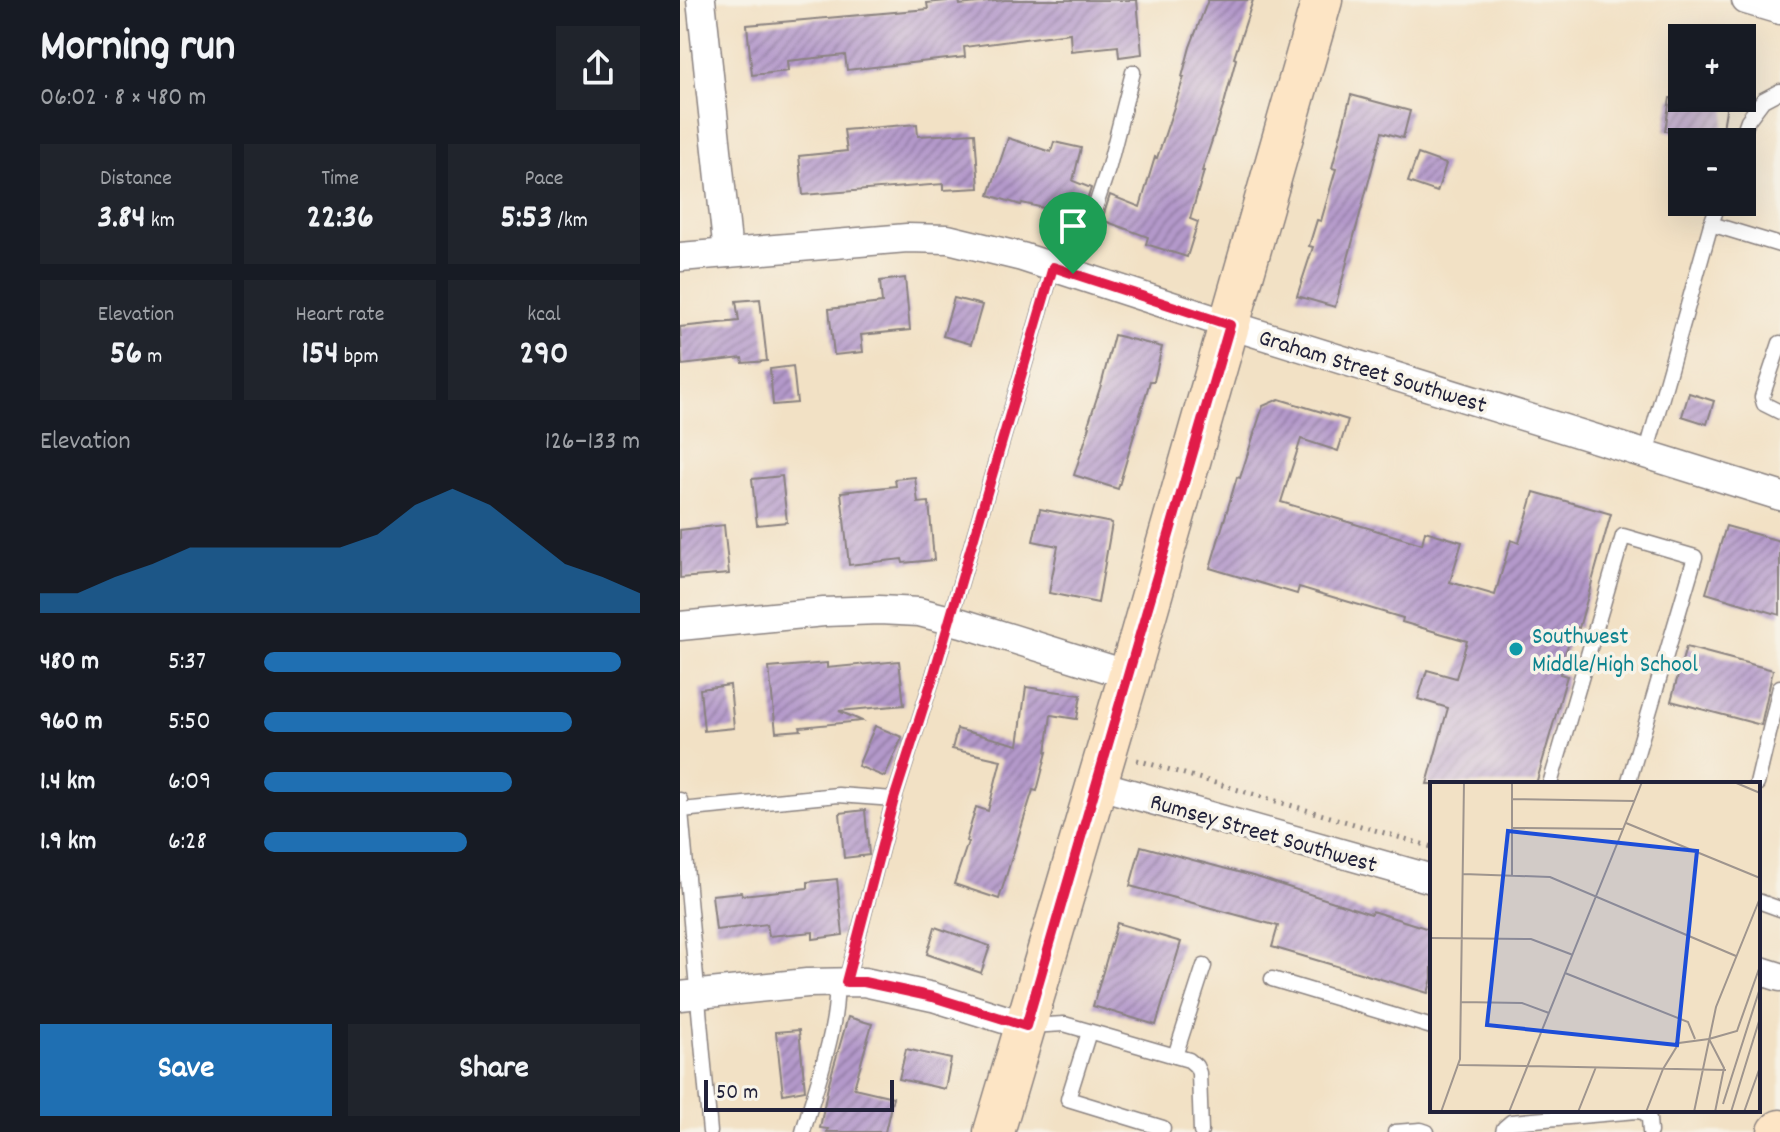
<!DOCTYPE html>
<meta charset="utf-8">
<style>
:root{--surface:#171b24;--page:#20242c;--text:#f1f3f6;--muted:#9ea1a6;--accent:#1f6fb2}
body{margin:0;font-family:Dekko,sans-serif;background:var(--page);color:var(--text);height:100vh;display:flex;flex-direction:column;font-size:30px;white-space:nowrap}
*{box-sizing:border-box;margin:0}
p{font-size:26px;color:var(--muted)}
.icon{flex:none;width:44px;height:44px;fill:none;stroke:currentColor;stroke-width:2;stroke-linecap:round;stroke-linejoin:round}
.map{position:relative;flex:1;overflow:hidden}
.details{display:flex;flex-direction:column;background:var(--surface);width:680px}
.details>*{flex:none}
.controls{position:absolute;left:988px;top:24px;display:grid;gap:16px}
.controls a{display:grid;place-items:center;width:88px;height:88px;border-radius:0px;background:var(--surface);box-shadow:0 8px 32px #0002;font-size:40px}
.scale{position:absolute;left:24px;bottom:20px;width:190px;box-sizing:border-box;padding-left:8px;border:4px solid #22223b;border-top:0;font-size:22px;line-height:28px;white-space:nowrap;color:#22223b;-webkit-text-stroke:6px #f7f3e8;paint-order:stroke}
.pin{position:absolute;display:grid;place-items:center;width:68px;height:68px;color:#fff;margin:-82px -34px;border-radius:50% 50% 50% 0;rotate:-45deg;box-shadow:0 0 8px #0007}
.pin .icon{rotate:45deg}
.round{display:grid;place-items:center;flex:none;width:84px;height:84px;border-radius:0px;background:var(--page)}
.overview{display:flex;align-items:center;justify-content:space-between;height:136px;padding:0 40px}
h1{font-size:44px;font-weight:800;line-height:60px}
.metrics{display:grid;grid-template-columns:repeat(3,1fr);gap:12px;height:136px;padding:8px 40px}
.metrics div{display:grid;align-content:center;border-radius:0px;background:var(--page);text-align:center}
.metrics b{font-size:34px;font-weight:800}
.metrics small{font-size:22px;font-weight:400}
.metrics p{font-size:22px}
.chart{height:224px;padding:16px 40px}
.chart p{display:flex;justify-content:space-between}
.chart svg{width:100%;height:144px;margin-top:8px;fill:var(--accent);opacity:.7}
.primary-button{display:flex;gap:16px;margin-top:auto;padding:16px 40px}
.primary-button a{flex:1;height:92px;border-radius:0px;background:var(--accent);color:#fff;font-size:32px;font-weight:800;line-height:92px;text-align:center}
.primary-button a+a{background:var(--page);color:var(--text)}
ul{padding:0 40px;list-style:none;font-size:26px}
li{display:grid;grid-template-columns:128px 96px 1fr;align-items:center;height:60px}
li i{height:20px;border-radius:10px;background:var(--accent)}
main{display:flex;flex:1;min-height:0}
.map>svg:first-child{display:block}
.building{fill:url(#building-hatch)}
.lines{fill:none;stroke-linecap:round;stroke-linejoin:round}
.lane-casing{stroke:#8a8280;stroke-width:17}
.street-casing{stroke:#8a8280;stroke-width:31}
.secondary-casing{stroke:#8a8280;stroke-width:43}
.path{stroke:#8a8280;stroke-width:5;stroke-dasharray:2 6;stroke-linecap:butt}
.lane{stroke:#fff;stroke-width:14}
.street{stroke:#fff;stroke-width:28}
.secondary{stroke:#fde5c5;stroke-width:40}
.route-casing{stroke:#fff;stroke-width:16}
.route{stroke:#e11d48;stroke-width:10}
.culture-dot{fill:#0f9aa8;stroke:#f7f3e8;stroke-width:3}
.labels{text-anchor:middle;stroke-width:7;stroke-linejoin:round;paint-order:stroke}
.street-label{font-size:24px;fill:#22223b;stroke:#f7f3e8}
.culture-label{font-size:24px;fill:#0d838f;stroke:#f7f3e8;text-anchor:start}
.inset-road{fill:none;stroke:#9f958e;stroke-width:2}
.view{fill:#1d4ed8;fill-opacity:0.15;stroke:#1d4ed8;stroke-width:4}
.inset-edge{fill:none;stroke:#22223b;stroke-width:4}
</style>
<main>
<section class="details">
<div class="overview"><div><h1>Morning run</h1><p>06:02 · 8 × 480 m</p></div><a class="round"><svg class="icon" aria-label="share" viewBox="0 0 24 24"><path d="M12 15V3M7 8l5-5 5 5M5 13v7h14v-7"/></svg></a></div>
<div class="metrics">
<div><p>Distance</p><b>3.84<small> km</small></b></div>
<div><p>Time</p><b>22:36</b></div>
<div><p>Pace</p><b>5:53<small> /km</small></b></div>
</div>
<div class="metrics">
<div><p>Elevation</p><b>56<small> m</small></b></div>
<div><p>Heart rate</p><b>154<small> bpm</small></b></div>
<div><p>kcal</p><b>290</b></div>
</div>
<div class="chart"><p><span>Elevation</span>126–133 m</p>
<svg viewBox="0 0 160 44" preserveAspectRatio="none"><path d="M0 44V38L10 38L20 33L30 29L40 24L50 24L60 24L70 24L80 24L90 20L100 11L110 6L120 11L130 20L140 29L150 33L160 38V44z"/></svg>
</div>
<ul>
<li><b>480 m</b>5:37<i style="width:95%"></i></li>
<li><b>960 m</b>5:50<i style="width:82%"></i></li>
<li><b>1.4 km</b>6:09<i style="width:66%"></i></li>
<li><b>1.9 km</b>6:28<i style="width:54%"></i></li>
</ul>
<div class="primary-button"><a>Save</a><a>Share</a></div>
</section>
<div class="map">
<svg width="1100" height="1132" viewBox="0 0 1100 1132">
<defs>
<pattern id="building-hatch" width="6" height="6" patternUnits="userSpaceOnUse" patternTransform="scale(2)"><rect width="6" height="6" fill="#b499ca"/><path d="M-1 1l2-2M0 6l6-6M5 7l2-2" fill="none" stroke="#927ca5"/></pattern>
</defs>
<rect width="100%" height="100%" fill="#f7f3e8"/>
<filter id="ink" filterUnits="userSpaceOnUse"><feTurbulence type="fractalNoise" baseFrequency=".0125" numOctaves="2"/><feDisplacementMap in="SourceGraphic" scale="16" xChannelSelector="R" yChannelSelector="G"/><feConvolveMatrix kernelMatrix="1 2 1 2 8 2 1 2 1" color-interpolation-filters="sRGB"/></filter>
<filter id="wash" filterUnits="userSpaceOnUse"><feTurbulence type="fractalNoise" baseFrequency=".006" numOctaves="4" result="noise"/><feDisplacementMap in="SourceGraphic" scale="32" xChannelSelector="R" yChannelSelector="G"/><feGaussianBlur stdDeviation="1.8" result="paint"/><feColorMatrix in="noise" values="0 0 0 0 0 0 0 0 0 0 0 0 0 0 0 0 0 1.4 0 .05"/><feComposite in="paint" operator="in"/></filter>
<g filter="url(#wash)">
<rect width="100%" height="100%" fill="#f2e1c5"/>
<g id="blocks">
<g class="building">
<polygon points="276,0 279,0 280,5 325,0 457,0 462,54 439,57 438,46 391,51 390,33 284,47 285,57 167,70 165,55 107,61 108,71 72,75 67,25 248,9 247,3"/>
<polygon points="528,0 573,0 554,58 556,59 544,104 522,171 524,171 510,219 518,222 507,257 466,244 468,237 422,220 430,195 460,207 475,157 477,158 504,77 502,77 510,47"/>
<polygon points="671,95 730,111 723,138 702,132 655,307 617,296 633,247 629,246 637,220 641,221 656,169 652,168"/>
<polygon points="990,98 1048,98 1041,140 985,131"/>
<polygon points="237,124 238,136 295,133 299,188 263,190 263,184 123,195 119,156 167,151 164,130"/>
<polygon points="328,138 371,152 374,142 401,148 393,181 411,188 403,213 387,207 385,213 342,203 341,205 309,195"/>
<polygon points="738,154 766,164 757,192 728,182"/>
<polygon points="225,278 230,330 181,335 183,352 154,355 149,309 202,303 200,281"/>
<polygon points="274,298 302,305 291,344 263,336"/>
<polygon points="80,299 87,361 63,363 62,358 2,365 0,327 59,321 56,301"/>
<polygon points="434,335 482,347 474,381 470,381 438,489 394,475 410,426 408,425 422,382"/>
<polygon points="113,366 117,403 93,405 90,369"/>
<polygon points="1009,393 1034,401 1027,424 1002,416"/>
<polygon points="599,399 668,420 658,451 621,439 601,502 742,544 745,531 782,542 770,582 815,595 831,540 839,543 854,492 931,514 899,628 893,626 880,674 887,676 856,784 747,784 768,708 738,699 747,670 776,678 787,641 722,622 723,618 619,587 617,594 530,568 557,477 560,478 583,406"/>
<polygon points="102,476 107,522 77,525 72,479"/>
<polygon points="235,477 238,503 249,502 254,560 223,563 222,559 169,565 161,492 216,486 215,479"/>
<polygon points="360,509 432,523 418,603 369,593 378,546 353,541"/>
<polygon points="44,525 49,574 0,578 0,530"/>
<polygon points="1046,526 1100,541 1100,615 1026,593"/>
<polygon points="1006,647 1093,670 1081,725 991,701"/>
<polygon points="219,661 224,705 159,711 182,721 120,727 121,730 96,732 89,668 147,663 147,668"/>
<polygon points="50,685 54,728 24,731 20,689"/>
<polygon points="346,687 401,695 397,719 371,715 366,752 367,752 357,791 353,790 319,899 274,884 288,842 286,841 296,807 308,811 321,760 272,749 277,729 338,745"/>
<polygon points="195,726 222,737 205,777 178,766"/>
<polygon points="185,810 189,855 164,858 160,813"/>
<polygon points="461,846 580,878 691,914 692,911 752,930 752,979 748,993 592,947 598,926 450,886"/>
<polygon points="157,879 163,935 133,939 133,932 89,936 87,924 36,930 32,895 61,892 62,895 128,888 128,882"/>
<polygon points="437,923 501,942 476,1025 413,1006"/>
<polygon points="255,927 310,946 301,973 247,954"/>
<polygon points="168,1017 192,1024 174,1088 213,1097 205,1132 147,1132 148,1129 140,1128 148,1086"/>
<polygon points="119,1030 125,1090 103,1094 96,1032"/>
<polygon points="226,1049 271,1059 265,1089 219,1079"/>
</g>
</g>
</g>
<g filter="url(#ink)">
<use href="#blocks" fill-opacity="0" stroke="#8a8280" stroke-width="2"/>
<g class="lines">
<defs>
<g id="lane">
<polyline points="1060,142 1068,120 1083,100 1100,91"/>
<polyline points="1039,202 1031,224 1100,245"/>
<polyline points="393,274 429,166 453,72"/>
<polyline points="1100,343 1082,397 1084,404 1100,412"/>
<polyline points="966,454 1031,224"/>
<polyline points="870,784 943,536 1015,557 948,784"/>
<polyline points="1077,784 1100,687"/>
<polyline points="0,800 30,1132"/>
<polyline points="1,810 158,795 214,799"/>
<polyline points="1078,901 1100,909"/>
<polyline points="592,979 752,1027"/>
<polyline points="166,982 214,799 253,677 373,267"/>
<polyline points="350,1026 384,1024 509,1060 516,1066 519,1073 521,1132"/>
<polyline points="409,1032 388,1099 483,1128"/>
<polyline points="495,1056 524,966"/>
<path d="M123,1132C135,1088 159,1027 156,983"/>
<polyline points="715,1132 741,1130 747,1132"/>
<polyline points="823,1132 824,1128 831,1122 957,1111 966,1113 969,1119 970,1132"/>
</g>
<g id="street">
<polyline points="21,0 48,253"/>
<polyline points="1066,0 1100,10"/>
<polyline points="0,257 227,238 268,239 342,257 550,325 1100,496"/>
<polyline points="0,626 144,612 199,610 239,612 282,623 449,675"/>
<polyline points="416,784 752,879"/>
<polyline points="1078,970 1100,977"/>
<polyline points="0,996 127,983 184,982 253,997 346,1026"/>
</g>
<g id="secondary">
<polyline points="314,1132 449,675 642,0"/>
<polyline points="1098,1132 1100,1130"/>
</g>
</defs>
<use href="#lane" class="lane-casing"/>
<use href="#street" class="street-casing"/>
<use href="#secondary" class="secondary-casing"/>
<polyline class="path" points="457,760 752,847"/>
<use href="#lane" class="lane"/>
<use href="#street" class="street"/>
<use href="#secondary" class="secondary"/>
</g>
</g>
<g class="lines" filter="url(#ink)">
<defs>
<polygon id="route" points="373,267 550,325 346,1026 253,997 184,982 166,982 214,799 253,677"/>
</defs>
<use href="#route" class="route-casing"/>
<use href="#route" class="route"/>
</g>
<circle class="culture-dot" cx="836" cy="649" r="8"/>
<g class="labels">
<g class="street-label">
<text transform="translate(693 370) rotate(17)" y="8">Graham Street Southwest</text>
<text transform="translate(584 832) rotate(16)" y="8">Rumsey Street Southwest</text>
</g>
<g class="culture-label">
<text x="852" y="643">Southwest<tspan x="852" dy="28">Middle/High School</tspan></text>
</g>
</g>
<g transform="translate(750 782)">
<rect width="330" height="330" fill="#f2e1c5"/>
<path class="inset-road" d="M304,0L330,11M82,17L205,19M196,41L330,96M82,46L194,47M33,92L120,95L306,174M82,93V0M0,156L101,157L143,173M135,191L258,240L265,257M31,220L92,221L119,231M29,283L97,284M97,284L296,288M233,287L249,261L279,257M293,322L330,206M11,330L30,277L34,0M79,330L212,0M148,330L166,285M216,330L233,287M264,330L286,225L330,116M285,330L294,286L279,257L307,249L330,184M301,330L330,236M314,330L329,288"/>
<path class="view" d="M78,49L267,69L247,263L57,243Z"/>
<rect width="330" height="330" class="inset-edge"/>
</g>
</svg>
<div class="controls">
<a>+</a>
<a>−</a>
</div>
<div class="scale">50 m</div>
<div class="pin" style="left:393px;top:274px;background:#1e9e55"><svg class="icon" aria-label="arrive" viewBox="0 0 24 24"><path d="M6 21V4h12l-3 4 3 4H6"/></svg></div>
</div>
</main>
